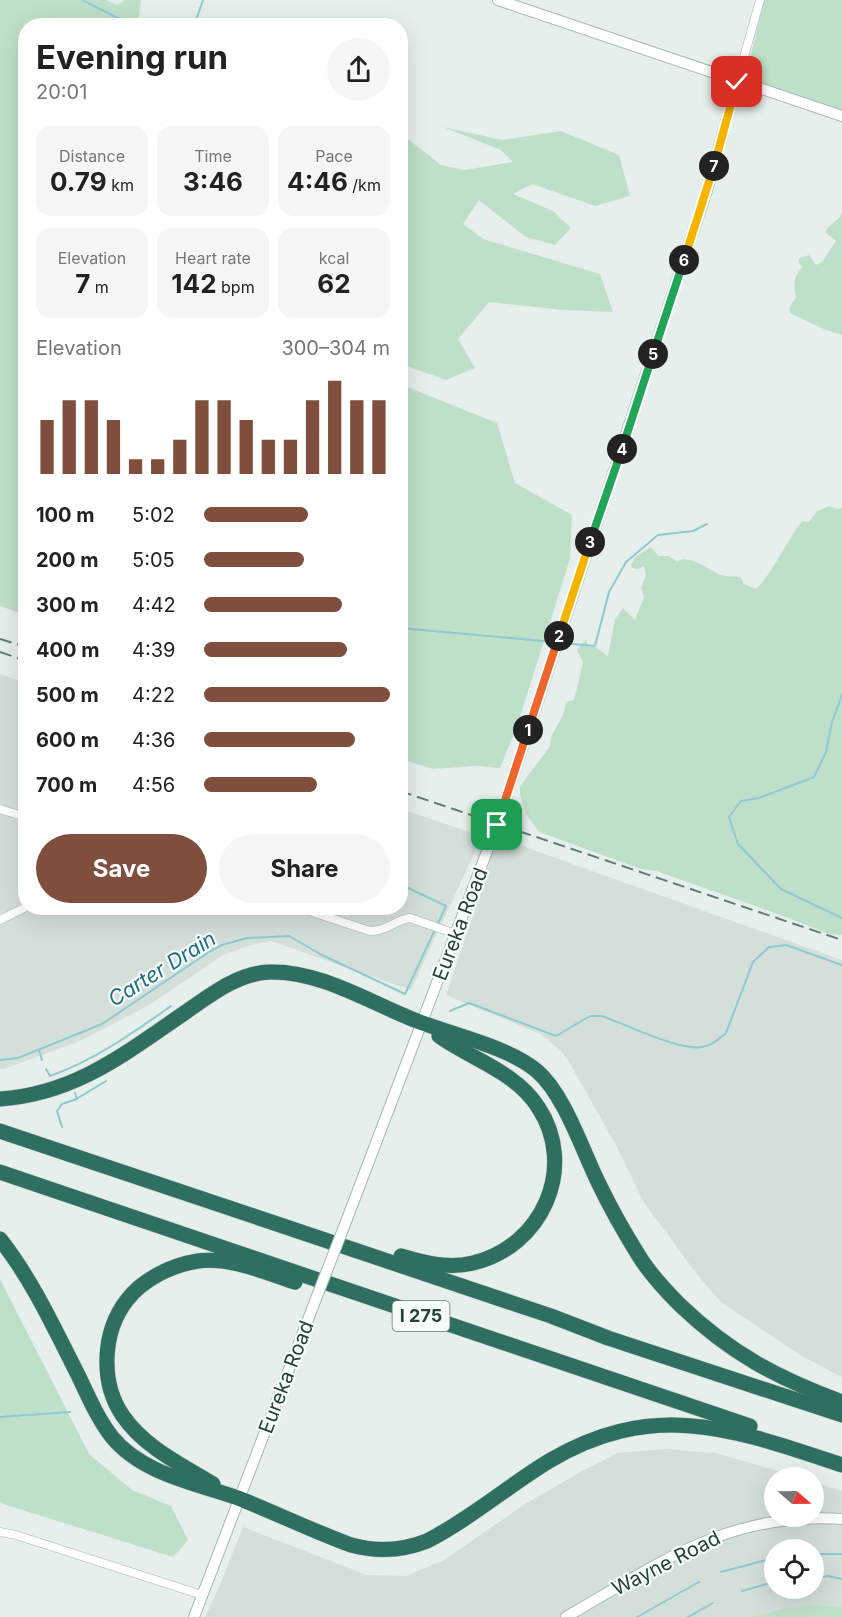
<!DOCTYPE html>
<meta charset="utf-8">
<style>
:root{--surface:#fff;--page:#f6f6f6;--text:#222;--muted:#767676;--accent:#804e3d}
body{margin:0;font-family:Inter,sans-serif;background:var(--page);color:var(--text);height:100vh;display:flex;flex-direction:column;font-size:22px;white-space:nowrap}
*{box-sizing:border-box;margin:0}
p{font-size:20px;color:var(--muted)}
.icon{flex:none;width:33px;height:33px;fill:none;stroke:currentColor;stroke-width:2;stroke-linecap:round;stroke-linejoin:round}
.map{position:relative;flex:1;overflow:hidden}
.drawer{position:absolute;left:18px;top:18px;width:390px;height:897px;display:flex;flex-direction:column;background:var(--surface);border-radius:24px;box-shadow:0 6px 24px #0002}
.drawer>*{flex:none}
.needle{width:39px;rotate:110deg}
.tools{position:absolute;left:764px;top:1467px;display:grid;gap:12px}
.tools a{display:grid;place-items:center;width:60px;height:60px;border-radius:50%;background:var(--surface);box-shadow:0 6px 24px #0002;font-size:30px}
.pin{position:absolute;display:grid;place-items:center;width:51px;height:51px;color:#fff;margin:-26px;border-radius:12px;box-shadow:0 3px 9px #0006}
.km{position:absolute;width:30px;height:30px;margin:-15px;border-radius:50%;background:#222;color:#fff;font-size:16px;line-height:30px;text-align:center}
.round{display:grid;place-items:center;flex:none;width:63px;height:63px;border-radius:32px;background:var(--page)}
.overview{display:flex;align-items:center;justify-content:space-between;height:102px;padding:0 18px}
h1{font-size:33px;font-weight:700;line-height:45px}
.figures{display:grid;grid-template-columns:repeat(3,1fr);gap:9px;height:102px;padding:6px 18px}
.figures div{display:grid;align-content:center;border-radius:15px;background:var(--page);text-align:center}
.figures b{font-size:26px;font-weight:700}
.figures small{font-size:16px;font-weight:400}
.figures p{font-size:16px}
.chart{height:168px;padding:12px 18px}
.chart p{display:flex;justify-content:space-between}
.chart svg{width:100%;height:108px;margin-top:6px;stroke:var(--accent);stroke-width:6}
.action{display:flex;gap:12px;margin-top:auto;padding:12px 18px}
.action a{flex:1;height:69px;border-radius:36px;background:var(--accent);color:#fff;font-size:24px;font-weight:700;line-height:69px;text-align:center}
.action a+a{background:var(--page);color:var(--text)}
ul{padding:0 18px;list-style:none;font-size:20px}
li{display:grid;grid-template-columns:96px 72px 1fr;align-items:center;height:45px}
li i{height:15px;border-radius:8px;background:var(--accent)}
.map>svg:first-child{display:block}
.built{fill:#d4dfda;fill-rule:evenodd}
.green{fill:#bfe0c8}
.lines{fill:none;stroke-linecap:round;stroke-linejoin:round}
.stream{stroke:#8ec9d4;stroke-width:2}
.street-casing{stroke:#a8b8b2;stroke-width:9}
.secondary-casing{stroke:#a4bbb3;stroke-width:12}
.highway-casing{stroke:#c2cac8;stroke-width:16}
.street{stroke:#fff;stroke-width:8}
.secondary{stroke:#fff;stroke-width:10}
.highway{stroke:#2f6f62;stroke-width:15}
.rail{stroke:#5f7d75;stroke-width:2;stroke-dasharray:12 6;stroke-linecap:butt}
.secondary-bridge-casing{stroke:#a4bbb3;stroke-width:12;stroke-linecap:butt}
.secondary-bridge{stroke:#fff;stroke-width:10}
.split-1-casing{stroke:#fff;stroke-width:12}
.split-2-casing{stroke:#fff;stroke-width:12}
.split-3-casing{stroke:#fff;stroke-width:12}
.split-4-casing{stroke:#fff;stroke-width:12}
.split-5-casing{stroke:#fff;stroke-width:12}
.split-6-casing{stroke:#fff;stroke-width:12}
.split-7-casing{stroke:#fff;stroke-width:12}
.split-8-casing{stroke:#fff;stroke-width:12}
.split-1{stroke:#f0652b;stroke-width:8}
.split-2{stroke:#f0652b;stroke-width:8}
.split-3{stroke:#f5b400;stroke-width:8}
.split-4{stroke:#22a559;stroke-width:8}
.split-5{stroke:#22a559;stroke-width:8}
.split-6{stroke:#22a559;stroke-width:8}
.split-7{stroke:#f5b400;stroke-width:8}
.split-8{stroke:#f5b400;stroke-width:8}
.labels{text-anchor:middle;stroke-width:4.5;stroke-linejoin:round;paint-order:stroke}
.shield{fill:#f7fbf9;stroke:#637a73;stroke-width:1.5}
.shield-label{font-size:18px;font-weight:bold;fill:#24423a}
.street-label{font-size:20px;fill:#24423a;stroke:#f7fbf9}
.water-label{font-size:21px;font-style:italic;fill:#1c6f80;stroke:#f7fbf9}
</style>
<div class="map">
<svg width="842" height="1617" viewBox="0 0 842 1617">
<rect width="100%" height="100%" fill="#e6efeb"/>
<g class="built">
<polygon points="0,674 25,683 26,908 400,908 401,809 478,835 479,843 411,990 271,941 251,945 223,955 151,1004 80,1041 4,1069 0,1069"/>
<polygon points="497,837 842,960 842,1377 803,1357 721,1302 699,1277 643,1201 617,1147 568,1060 560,1050 540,1034 446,995 481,892"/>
<path d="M666,1449L716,1453L798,1477L774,1478V1516H813V1482L842,1491V1617H205L220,1585L243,1527L367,1575L406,1576L444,1560L528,1502L584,1470L617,1453ZM774,1550H813V1588H774Z"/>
</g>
<g class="green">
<polygon points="0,0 106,0 117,5 125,0 141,0 138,25 26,26 25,615 0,606"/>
<polygon points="764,0 842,0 842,112 745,79"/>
<polygon points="443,127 502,140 561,131 619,155 630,196 595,206 532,184 513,194 553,211 571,228 555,245 526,237 479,200 463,224 483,239 600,274 613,312 563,310 489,302 458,339 475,368 446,380 401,364 401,130 404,136 441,165 464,170 513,162 501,150"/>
<path d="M842,213V335L826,330L790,313V306L796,298C794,284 792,277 803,267L799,263V258L809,255L816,265L823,261L836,241L825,232C830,223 838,222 842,213Z"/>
<polygon points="400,384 497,423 515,483 572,515 570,559 517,726 500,768 476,766 433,769 401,759"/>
<path d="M829,506L838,509L842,508V935L829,934L778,914L656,871L641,869L539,832L526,814L520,795V786L549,748L552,735L563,715L566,702L574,700L583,662L577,650L586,639L588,647H595L608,656L615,619L623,608L635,620L644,597L641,588L646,575L644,566L638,569L632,568L631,565L635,557L651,547L658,556H668L677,561C692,554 707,570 721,575C727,577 734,576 740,577L744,584L756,589C775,570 785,543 802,521L809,522L816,512Z"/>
<polygon points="0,1279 89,1454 132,1490 171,1506 188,1540 173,1557 0,1503"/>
<polygon points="815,1605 842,1607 842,1617 752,1617 781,1609"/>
</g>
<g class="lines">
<g class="stream">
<polyline points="82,0 134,26"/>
<polyline points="194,26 203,0"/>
<polyline points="400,628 554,642"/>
<polyline points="562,643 595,646 609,592 626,562 658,535 693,531 707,524"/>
<polyline points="842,695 832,722 826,752 814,777 759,798 741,801 729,817 738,844 781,889 842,918"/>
<path d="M450,1011L469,1003L556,1036L590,1016H602C625,1024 679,1051 702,1047C711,1046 719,1039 726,1033L753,962L769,947L786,945L842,965"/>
<polyline points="39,1050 42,1060"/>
<polyline points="0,1060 18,1058 102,1024 209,952 222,945 247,938 289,936 322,955 405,994 446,906 400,884"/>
<path d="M46,1069L50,1076C93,1061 133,1033 171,1006"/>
<polyline points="78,1098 106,1081"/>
<polyline points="62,1127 57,1111 62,1104 77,1099 75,1093"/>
<polyline points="0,1417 70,1412"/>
<polyline points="813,1554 842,1554"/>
<polyline points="721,1572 774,1558"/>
<polyline points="813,1578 828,1576 842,1579"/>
<polyline points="742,1591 774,1582"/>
<polyline points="637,1617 699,1582"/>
<polyline points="688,1617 713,1603"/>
</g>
<defs>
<g id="street">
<polyline points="737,82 760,0"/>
<polyline points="0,809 26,817"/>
<path d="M300,908L370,931C385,932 395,920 410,918L456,934"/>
<polyline points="0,920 26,907"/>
<polyline points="0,1532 16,1535 202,1595"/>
</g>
<g id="secondary">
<polyline points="498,0 842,116"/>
<polyline points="347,1219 497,825 688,247 708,187 737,82"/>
<polyline points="194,1617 312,1309"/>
<path d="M566,1617C658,1564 730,1511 842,1519"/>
</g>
<g id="highway">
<path d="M0,1099C73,1094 122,1056 180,1016C207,998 236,973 270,972C317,971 362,998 405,1016C442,1033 507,1045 537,1071C564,1094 582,1149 598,1182C610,1207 624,1232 639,1256C650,1274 665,1290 680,1305C730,1353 777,1378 842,1402"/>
<polyline points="0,1131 551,1316 608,1338 842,1415"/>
<path d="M0,1172C250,1256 500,1343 750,1426"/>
<path d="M0,1239C33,1281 55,1330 79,1377C89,1398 98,1419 112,1437C142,1474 196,1483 238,1498C276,1513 313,1531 351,1545C377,1552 402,1551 427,1541C470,1519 508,1486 549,1461C655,1398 736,1430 842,1465"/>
<path d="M401,1256C424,1263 449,1269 473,1263C542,1247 578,1167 538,1107C516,1072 471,1059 439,1036"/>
<path d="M213,1484C182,1465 144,1447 123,1416C100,1383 102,1332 127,1300C143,1279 172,1265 198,1261C230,1257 264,1272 295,1282"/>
</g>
</defs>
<use href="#street" class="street-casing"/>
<use href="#secondary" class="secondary-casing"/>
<use href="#highway" class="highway-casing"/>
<use href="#street" class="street"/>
<use href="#secondary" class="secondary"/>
<use href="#highway" class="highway"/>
<g class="rail">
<polyline points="0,639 26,647"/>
<polyline points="0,652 26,661"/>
<polyline points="400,791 842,940"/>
</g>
<defs>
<polyline id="secondary-bridge" points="312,1309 347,1219"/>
</defs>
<use href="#secondary-bridge" class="secondary-bridge-casing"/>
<use href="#secondary-bridge" class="secondary-bridge"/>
</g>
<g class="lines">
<defs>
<polyline id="split-1" points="497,825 528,730"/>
<polyline id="split-2" points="528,730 559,636"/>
<polyline id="split-3" points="559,636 590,542"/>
<polyline id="split-4" points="590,542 622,449"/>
<polyline id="split-5" points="622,449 653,354"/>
<polyline id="split-6" points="653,354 684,260"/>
<polyline id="split-7" points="684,260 714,166"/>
<polyline id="split-8" points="714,166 737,82"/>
</defs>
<use href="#split-1" class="split-1-casing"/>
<use href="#split-2" class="split-2-casing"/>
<use href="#split-3" class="split-3-casing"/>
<use href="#split-4" class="split-4-casing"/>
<use href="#split-5" class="split-5-casing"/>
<use href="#split-6" class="split-6-casing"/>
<use href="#split-7" class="split-7-casing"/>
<use href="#split-8" class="split-8-casing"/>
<use href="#split-1" class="split-1"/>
<use href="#split-2" class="split-2"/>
<use href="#split-3" class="split-3"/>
<use href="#split-4" class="split-4"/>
<use href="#split-5" class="split-5"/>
<use href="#split-6" class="split-6"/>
<use href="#split-7" class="split-7"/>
<use href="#split-8" class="split-8"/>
</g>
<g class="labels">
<rect class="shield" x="392.5" y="1301" width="57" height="30" rx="4.5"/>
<g class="shield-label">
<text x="421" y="1322">I 275</text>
</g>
<g class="street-label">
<text transform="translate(460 924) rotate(-69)" y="7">Eureka Road</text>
<text transform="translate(286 1377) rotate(-69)" y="7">Eureka Road</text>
<text transform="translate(666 1563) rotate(-27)" y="7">Wayne Road</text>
</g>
<g class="water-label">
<text transform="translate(162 969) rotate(-32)" y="7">Carter Drain</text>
</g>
</g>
</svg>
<div class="tools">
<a><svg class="needle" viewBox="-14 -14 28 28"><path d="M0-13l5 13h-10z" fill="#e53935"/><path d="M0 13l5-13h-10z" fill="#767676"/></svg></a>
<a><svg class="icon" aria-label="locate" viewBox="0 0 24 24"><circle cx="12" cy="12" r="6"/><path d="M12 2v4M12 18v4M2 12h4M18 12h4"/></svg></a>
</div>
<div class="pin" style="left:497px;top:825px;background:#1e9e55"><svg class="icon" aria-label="arrive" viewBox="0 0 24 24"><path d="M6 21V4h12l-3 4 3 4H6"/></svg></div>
<div class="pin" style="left:737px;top:82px;background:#d93025"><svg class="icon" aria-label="check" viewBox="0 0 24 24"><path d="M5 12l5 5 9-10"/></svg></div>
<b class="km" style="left:528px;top:730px">1</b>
<b class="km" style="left:559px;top:636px">2</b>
<b class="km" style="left:590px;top:542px">3</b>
<b class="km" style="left:622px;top:449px">4</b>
<b class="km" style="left:653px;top:354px">5</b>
<b class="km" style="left:684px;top:260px">6</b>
<b class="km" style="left:714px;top:166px">7</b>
<section class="drawer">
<div class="overview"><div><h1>Evening run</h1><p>20:01</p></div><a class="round"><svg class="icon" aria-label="share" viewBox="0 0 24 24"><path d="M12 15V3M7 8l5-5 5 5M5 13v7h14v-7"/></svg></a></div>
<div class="figures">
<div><p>Distance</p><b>0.79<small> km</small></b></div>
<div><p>Time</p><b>3:46</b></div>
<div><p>Pace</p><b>4:46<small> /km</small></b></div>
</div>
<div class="figures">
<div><p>Elevation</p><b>7<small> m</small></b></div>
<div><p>Heart rate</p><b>142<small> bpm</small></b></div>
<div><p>kcal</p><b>62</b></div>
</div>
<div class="chart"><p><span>Elevation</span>300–304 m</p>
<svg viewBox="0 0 160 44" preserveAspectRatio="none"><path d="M5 44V22M15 44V14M25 44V14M35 44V22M45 44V38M55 44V38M65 44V30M75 44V14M85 44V14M95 44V22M105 44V30M115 44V30M125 44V14M135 44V6M145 44V14M155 44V14"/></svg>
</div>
<ul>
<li><b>100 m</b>5:02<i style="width:56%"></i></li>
<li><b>200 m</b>5:05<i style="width:54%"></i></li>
<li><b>300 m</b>4:42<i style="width:74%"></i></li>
<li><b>400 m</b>4:39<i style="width:77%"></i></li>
<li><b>500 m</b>4:22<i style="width:100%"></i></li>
<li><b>600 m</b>4:36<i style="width:81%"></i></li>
<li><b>700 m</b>4:56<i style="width:61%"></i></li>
</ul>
<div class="action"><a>Save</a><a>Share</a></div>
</section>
</div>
